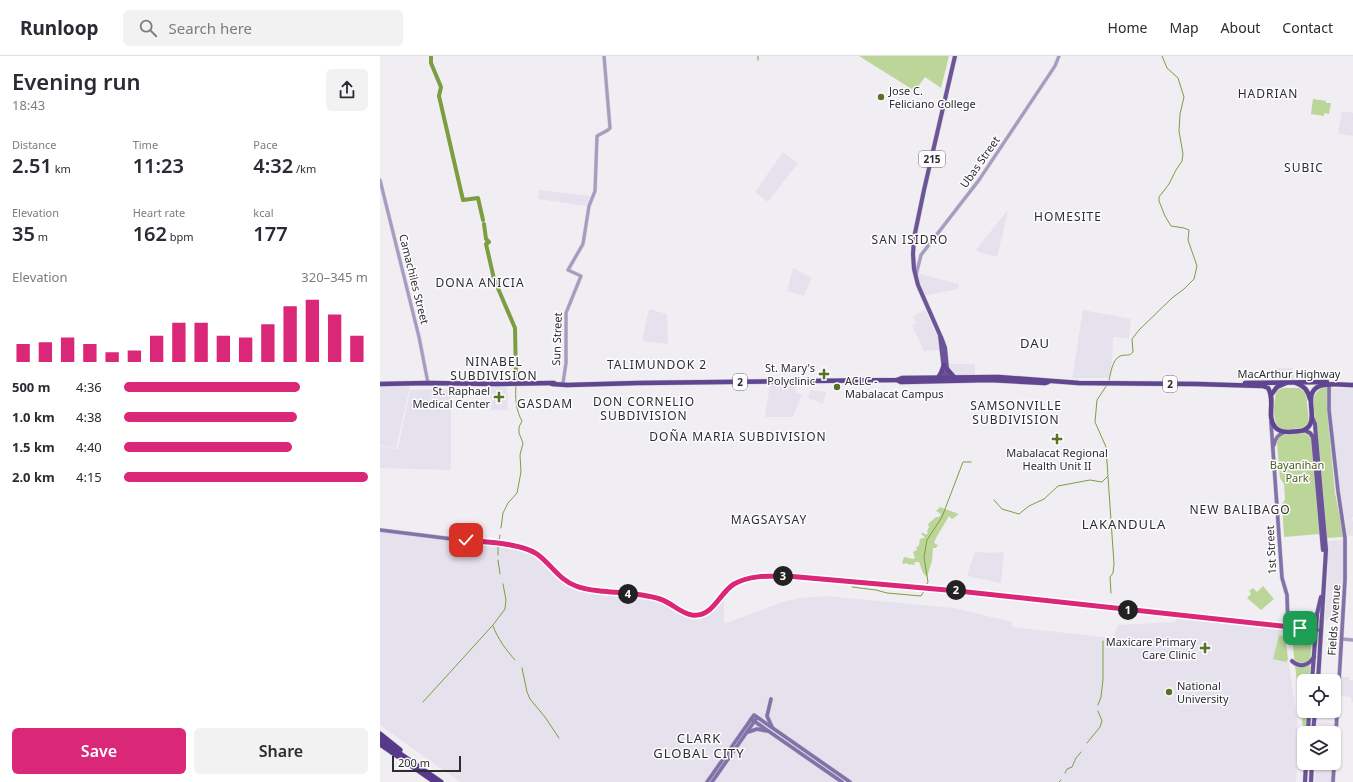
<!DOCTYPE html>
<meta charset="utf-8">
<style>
:root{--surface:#fff;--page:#f2f2f3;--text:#2b2b33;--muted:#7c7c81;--line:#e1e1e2;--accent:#db2777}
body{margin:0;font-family:"Noto Sans",sans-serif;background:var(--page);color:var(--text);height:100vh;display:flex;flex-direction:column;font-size:15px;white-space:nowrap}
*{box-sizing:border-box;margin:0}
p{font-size:13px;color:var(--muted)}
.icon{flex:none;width:22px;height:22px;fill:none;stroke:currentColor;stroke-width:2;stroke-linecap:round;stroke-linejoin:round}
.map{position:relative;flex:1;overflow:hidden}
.drawer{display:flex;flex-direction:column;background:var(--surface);width:380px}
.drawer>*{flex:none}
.fabs{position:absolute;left:917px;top:618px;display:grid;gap:8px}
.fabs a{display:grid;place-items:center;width:44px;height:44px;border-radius:6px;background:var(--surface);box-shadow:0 1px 3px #0004;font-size:20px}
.scale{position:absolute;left:12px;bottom:10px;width:69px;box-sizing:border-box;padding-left:4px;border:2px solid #2d2c2e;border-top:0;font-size:11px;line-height:14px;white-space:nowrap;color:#2d2c2e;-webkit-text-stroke:3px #fdfcff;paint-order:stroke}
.pin{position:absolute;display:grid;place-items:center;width:34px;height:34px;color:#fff;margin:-17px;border-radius:8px;box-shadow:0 2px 6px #0006}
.km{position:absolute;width:20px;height:20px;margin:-10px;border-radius:50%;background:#222;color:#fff;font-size:11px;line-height:20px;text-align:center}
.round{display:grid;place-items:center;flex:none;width:42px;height:42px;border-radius:6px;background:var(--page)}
.overview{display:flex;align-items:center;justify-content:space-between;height:68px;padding:0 12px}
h1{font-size:22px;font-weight:600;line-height:30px}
.metrics{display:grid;grid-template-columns:repeat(3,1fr);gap:6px;height:68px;padding:4px 12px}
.metrics div{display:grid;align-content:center}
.metrics b{font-size:20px;font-weight:600}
.metrics small{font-size:11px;font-weight:400}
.metrics p{font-size:11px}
.chart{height:112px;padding:8px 12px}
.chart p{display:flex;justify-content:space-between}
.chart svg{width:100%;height:72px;margin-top:4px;stroke:var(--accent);stroke-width:6}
.primary-button{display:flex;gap:8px;margin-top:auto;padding:8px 12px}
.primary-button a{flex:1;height:46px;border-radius:6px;background:var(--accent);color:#fff;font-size:16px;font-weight:600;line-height:46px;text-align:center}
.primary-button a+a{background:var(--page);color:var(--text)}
ul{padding:0 12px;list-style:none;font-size:13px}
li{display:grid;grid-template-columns:64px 48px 1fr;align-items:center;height:30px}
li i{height:10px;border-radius:5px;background:var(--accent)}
header{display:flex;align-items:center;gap:24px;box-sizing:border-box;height:56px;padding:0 20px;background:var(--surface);border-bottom:1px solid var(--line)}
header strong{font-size:19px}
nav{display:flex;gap:22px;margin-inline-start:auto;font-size:14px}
.search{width:280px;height:36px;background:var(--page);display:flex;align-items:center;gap:10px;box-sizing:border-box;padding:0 14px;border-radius:6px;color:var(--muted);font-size:15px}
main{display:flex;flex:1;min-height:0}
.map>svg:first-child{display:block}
.built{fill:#e5e2ee}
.green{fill:#bcd699}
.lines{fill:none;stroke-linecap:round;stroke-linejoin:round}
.stream{stroke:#7c9e40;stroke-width:1}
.river{stroke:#7c9e40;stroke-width:4}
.tertiary-casing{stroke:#cdcbd0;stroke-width:4}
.secondary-casing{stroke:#cdcbd0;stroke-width:4.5}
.primary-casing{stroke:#cdcbd0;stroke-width:5}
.trunk-casing{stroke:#cdcbd0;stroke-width:5.5}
.motorway-casing{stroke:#cdcbd0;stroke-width:6}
.tertiary{stroke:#a69bc2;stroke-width:3}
.secondary{stroke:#8372aa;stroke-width:3.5}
.primary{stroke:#6b5498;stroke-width:4}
.trunk{stroke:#604690;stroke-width:4.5}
.motorway{stroke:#563988;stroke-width:5}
.route-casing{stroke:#fff;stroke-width:8}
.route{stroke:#db2777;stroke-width:5}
.poi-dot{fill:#577225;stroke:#fdfcff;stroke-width:1.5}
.labels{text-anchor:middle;stroke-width:3;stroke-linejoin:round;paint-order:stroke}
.shield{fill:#fdfcff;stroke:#6b6a6d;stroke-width:1}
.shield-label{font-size:10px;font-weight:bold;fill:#2d2c2e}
.poi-label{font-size:11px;fill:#2d2c2e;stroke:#fdfcff;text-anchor:start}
.street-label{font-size:11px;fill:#2d2c2e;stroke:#fdfcff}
.park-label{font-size:11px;fill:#495f1e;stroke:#fdfcff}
.neighbourhood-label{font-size:12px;letter-spacing:1px;fill:#2d2c2e;stroke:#fdfcff}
.quarter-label{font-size:13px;letter-spacing:1px;fill:#2d2c2e;stroke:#fdfcff}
</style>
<header>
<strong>Runloop</strong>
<div class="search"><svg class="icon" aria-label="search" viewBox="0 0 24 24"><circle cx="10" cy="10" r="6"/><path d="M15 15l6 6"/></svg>Search here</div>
<nav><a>Home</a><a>Map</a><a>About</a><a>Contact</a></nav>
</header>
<main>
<section class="drawer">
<div class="overview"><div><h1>Evening run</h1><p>18:43</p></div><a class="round"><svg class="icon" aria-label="share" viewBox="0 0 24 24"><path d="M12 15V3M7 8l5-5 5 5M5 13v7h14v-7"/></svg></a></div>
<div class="metrics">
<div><p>Distance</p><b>2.51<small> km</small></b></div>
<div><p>Time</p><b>11:23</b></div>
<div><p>Pace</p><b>4:32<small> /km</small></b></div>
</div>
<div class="metrics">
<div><p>Elevation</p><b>35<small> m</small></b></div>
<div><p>Heart rate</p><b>162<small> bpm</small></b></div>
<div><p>kcal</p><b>177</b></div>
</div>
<div class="chart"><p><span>Elevation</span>320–345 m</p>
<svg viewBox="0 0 160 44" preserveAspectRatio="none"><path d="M5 44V33M15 44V32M25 44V29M35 44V33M45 44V38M55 44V37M65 44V28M75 44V20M85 44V20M95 44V28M105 44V29M115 44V21M125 44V10M135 44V6M145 44V15M155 44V28"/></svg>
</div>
<ul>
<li><b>500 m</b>4:36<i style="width:72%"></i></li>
<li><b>1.0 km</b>4:38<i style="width:71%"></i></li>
<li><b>1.5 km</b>4:40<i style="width:69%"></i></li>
<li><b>2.0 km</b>4:15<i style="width:100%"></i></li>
</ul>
<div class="primary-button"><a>Save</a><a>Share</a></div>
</section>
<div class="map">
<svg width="973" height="726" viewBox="0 0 973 726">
<rect width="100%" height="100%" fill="#f0eef3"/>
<g class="built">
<polygon points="962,55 973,57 973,80 958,78"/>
<polygon points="403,96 418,107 388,146 375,136"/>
<polygon points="159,134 210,140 207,150 158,143"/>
<polygon points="626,156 628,156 617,201 599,196 596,194"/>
<polygon points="413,212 432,222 424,240 407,235"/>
<polygon points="540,218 579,228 578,233 543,240 536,219"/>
<polygon points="269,253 287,258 288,288 262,285"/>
<polygon points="545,254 559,283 560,294 544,295 532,270 536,267 533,260"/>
<polygon points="703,254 751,263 749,282 733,281 732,306 729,322 692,322"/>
<polygon points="569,308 595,308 595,319 575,319 570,314"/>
<polygon points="896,312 913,312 914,323 897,323"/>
<polygon points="390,328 416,330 416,337 422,338 413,361 385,361"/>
<polygon points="0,330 30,330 16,392 0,389"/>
<polygon points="127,330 128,354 111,354 110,331"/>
<polygon points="951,332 973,332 973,461 972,461 972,466 968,466 972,466 973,462 973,480 967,479 966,466 962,448 951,360"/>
<polygon points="71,333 71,414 0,412 0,390 18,393 30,334"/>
<polygon points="430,334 446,336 443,348 428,342"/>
<polygon points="0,475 147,494 158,502 179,523 191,530 203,535 269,543 283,547 306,559 314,561 321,561 329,560 344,540 344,568 400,547 419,542 446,540 574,552 632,566 632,571 733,582 738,569 795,566 797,562 904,572 917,663 918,697 916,726 80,726 0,669"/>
<polygon points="963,484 963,525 960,565 945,564 948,516 948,485"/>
<polygon points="595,495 607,497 624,496 621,527 587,520"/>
<polygon points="960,621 969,621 969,624 973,624 973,646 971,646 971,641 960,640"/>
<polygon points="937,666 954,667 953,677 937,677"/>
<polygon points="936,707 952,707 951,726 935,726"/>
</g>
<g class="green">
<polygon points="479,0 569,0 561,32 545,21 535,35"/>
<polygon points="933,43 946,45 946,47 951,47 949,58 944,57 944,60 931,58"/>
<path d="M943,331H947V353L955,437L964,481L946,482L933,344C935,338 938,334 943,331Z"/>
<path d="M904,332H919L926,337L929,366L923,372L901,374C891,366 894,347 896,336L900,333Z"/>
<polygon points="924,377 931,381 940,478 904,481 902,449 905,443 904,428 900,422 897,387 898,383 902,379"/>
<polygon points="560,451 579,458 572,463 569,460 556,482 554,487 558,489 556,492 553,492 552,505 547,521 543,517 539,506 535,506 534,509 531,508 530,509 526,507 523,508 522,507 524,501 533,503 535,502 533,496 537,494 536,492 539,489 540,483 545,481 541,478 543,476 544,478 548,478 547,475 549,471 548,468 556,461 559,461 561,458 556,455"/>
<polygon points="883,530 894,543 881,554 867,542 871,538 869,535 873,532 877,536"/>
<path d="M915,574L931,578L932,581L929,625H924V655H927L926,677H924V683C921,648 914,612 912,577Z"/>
<polygon points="899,579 905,581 908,603 906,606 893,603"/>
</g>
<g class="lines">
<g class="stream">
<polyline points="378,0 378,4"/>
<path d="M729,324C731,317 732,304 740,300C746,298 749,301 753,296L752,283L759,274L792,242L804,233L814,223L817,210L808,184L809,174L804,172L791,170L785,160L779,145V141L789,128L796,114L802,105L803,98L799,75L800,58L804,41L798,22L787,12L782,0"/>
<polyline points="728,421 734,508 733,517 730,521 731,537"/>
<polyline points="614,444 622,453 639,458 649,450 664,443 678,430 710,424 722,426 728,420 726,391 715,366 717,344 727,329"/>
<path d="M121,472L123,457L128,447L137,437L141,416L140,399L143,387L139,377V371L142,365C136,355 135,341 136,330"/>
<polyline points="119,485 120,479"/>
<polyline points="118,499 118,491"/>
<polyline points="118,504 120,518"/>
<polyline points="547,528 548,526 544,501 547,484 562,461 583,406 591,406"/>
<polyline points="472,531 496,534 507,537 541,540 544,535"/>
<path d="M113,570C118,583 126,594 135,604"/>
<polyline points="142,612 147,636 150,643 165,661 179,682"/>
<polyline points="43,646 113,569 125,553 126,544 123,528"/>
<polyline points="718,649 721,641 723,623 723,585"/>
<polyline points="707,687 720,671 722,665 718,655"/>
<polyline points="685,717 687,713 692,711 696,702 701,696"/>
<polyline points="679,726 681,724"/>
</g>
<g class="river">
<polyline points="51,0 51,7 61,31 59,40 83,144 98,142 103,164"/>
<polyline points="104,168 106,183 109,186 106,188 114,223 135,272 136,323"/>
</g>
<defs>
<g id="tertiary">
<polyline points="0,124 39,281 48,327"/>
<polyline points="536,219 541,199 599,124 675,10 679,0"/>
<polyline points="183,327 186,307 186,257 201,220 188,214 203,188 209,150 215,135 217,80 228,74 230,72 224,0"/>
<polyline points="962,583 973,584"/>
</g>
<g id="secondary">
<polyline points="949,329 949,354 958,435 965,482 965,524 953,726"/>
<polyline points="891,366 902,522 907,539 908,570"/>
<path d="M894,389C895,382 898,378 905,376"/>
<path d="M0,474L144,492C164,498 173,519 192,528C201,533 211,533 221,535C240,537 260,538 279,543C292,547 302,561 317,559C334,558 339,539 351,530C367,519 389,520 407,520L578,535L938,574"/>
<polyline points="929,573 937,563"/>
<polyline points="391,643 387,660 392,671"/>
<polyline points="371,663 462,726"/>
<polyline points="368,676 377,673 387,675"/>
<polyline points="327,726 374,659 470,726"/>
<polyline points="332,726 376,663"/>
</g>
<g id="primary">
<polyline points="561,281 565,292 568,323"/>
<polyline points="565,323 560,279 538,229 534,213 533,198 534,182 544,134 575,0"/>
<polyline points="932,361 935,368 936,381 946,494 938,625"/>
<polyline points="924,374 930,377 933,381 943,494"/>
<path d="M912,605C920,612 928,610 934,601"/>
<polyline points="932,625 937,558 941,541"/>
<polyline points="928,677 929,655"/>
<polyline points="933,677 935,655"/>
<polyline points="925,726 926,707"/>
<polyline points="931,726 932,707"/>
</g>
<g id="trunk">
<polyline points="567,313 574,321"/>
<polyline points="558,322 561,317 564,309"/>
<polyline points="517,324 521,326 610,324 665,327 668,326"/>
<polyline points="865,327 947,326"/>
<path d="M916,327C924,330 928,334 930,343"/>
<polyline points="0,328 48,327 116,328 174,327"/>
<path d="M172,328L187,329L258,327L517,324L522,322L618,321L699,327L817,328L883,330L888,332C896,344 886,360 895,371C898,375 903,376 909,376C913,375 920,376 924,374C941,366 923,342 936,332C943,326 964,329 973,329"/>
<polyline points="891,339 897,331 906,327"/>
</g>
<g id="motorway">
<polyline points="0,678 20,694"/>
<polyline points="0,684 61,726"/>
<polyline points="0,688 55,726"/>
</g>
</defs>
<use href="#tertiary" class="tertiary-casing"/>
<use href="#secondary" class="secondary-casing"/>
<use href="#primary" class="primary-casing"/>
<use href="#trunk" class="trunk-casing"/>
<use href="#motorway" class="motorway-casing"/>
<use href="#tertiary" class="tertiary"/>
<use href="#secondary" class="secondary"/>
<use href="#primary" class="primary"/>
<use href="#trunk" class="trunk"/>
<use href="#motorway" class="motorway"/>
</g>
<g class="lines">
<defs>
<path id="route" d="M86,484C105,486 141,487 157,498C171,508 179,524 196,530C203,533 212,534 220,535C239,537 261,537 280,543C292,547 300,557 312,559C333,562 339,537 354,528C370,519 390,520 407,520L578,535L920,572"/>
</defs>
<use href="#route" class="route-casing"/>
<use href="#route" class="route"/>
</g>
<g class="poi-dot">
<circle cx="501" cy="41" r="4"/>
<path d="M442 312h4v4h4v4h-4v4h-4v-4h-4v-4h4z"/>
<circle cx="457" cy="331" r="4"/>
<path d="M117 335h4v4h4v4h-4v4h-4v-4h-4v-4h4z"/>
<path d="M675 377h4v4h4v4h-4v4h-4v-4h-4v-4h4z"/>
<path d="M823 586h4v4h4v4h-4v4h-4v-4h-4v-4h4z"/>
<circle cx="789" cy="636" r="4"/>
</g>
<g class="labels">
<g class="shield">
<rect x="539" y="95" width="26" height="16" rx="3"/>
<rect x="353" y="318" width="14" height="16" rx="3"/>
<rect x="783" y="320" width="14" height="16" rx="3"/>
</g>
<g class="shield-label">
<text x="552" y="107">215</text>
<text x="360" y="330">2</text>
<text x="790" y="332">2</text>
</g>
<g class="poi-label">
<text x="509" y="39">Jose C.<tspan x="509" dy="13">Feliciano College</tspan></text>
<text x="435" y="316" text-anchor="end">St. Mary's<tspan x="435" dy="13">Polyclinic</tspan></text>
<text x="465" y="329">ACLC -<tspan x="465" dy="13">Mabalacat Campus</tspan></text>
<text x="110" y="339" text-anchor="end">St. Raphael<tspan x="110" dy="13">Medical Center</tspan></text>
<text x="677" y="401" text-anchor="middle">Mabalacat Regional<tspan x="677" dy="13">Health Unit II</tspan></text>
<text x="816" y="590" text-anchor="end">Maxicare Primary<tspan x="816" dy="13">Care Clinic</tspan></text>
<text x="797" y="634">National<tspan x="797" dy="13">University</tspan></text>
</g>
<g class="street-label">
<text transform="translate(600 106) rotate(-55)" y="4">Ubas Street</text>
<text transform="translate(34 223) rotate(76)" y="4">Camachiles Street</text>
<text transform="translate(177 283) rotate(-88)" y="4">Sun Street</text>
<text x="909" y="322">MacArthur Highway</text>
<text transform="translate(891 494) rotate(-93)" y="4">1st Street</text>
<text transform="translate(954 564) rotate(-86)" y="4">Fields Avenue</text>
</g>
<g class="park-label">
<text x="917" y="413">Bayanihan<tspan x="917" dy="13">Park</tspan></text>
</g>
<g class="neighbourhood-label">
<text x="888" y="42">HADRIAN</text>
<text x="924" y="116">SUBIC</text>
<text x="688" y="165">HOMESITE</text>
<text x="530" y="188">SAN ISIDRO</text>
<text x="100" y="231">DONA ANICIA</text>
<text x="114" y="310">NINABEL<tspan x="114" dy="14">SUBDIVISION</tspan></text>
<text x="277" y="313">TALIMUNDOK 2</text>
<text x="264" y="350">DON CORNELIO<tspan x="264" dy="14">SUBDIVISION</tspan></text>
<text x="165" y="352">GASDAM</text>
<text x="636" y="354">SAMSONVILLE<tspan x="636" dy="14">SUBDIVISION</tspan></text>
<text x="358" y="385">DOÑA MARIA SUBDIVISION</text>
<text x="860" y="458">NEW BALIBAGO</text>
<text x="389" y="468">MAGSAYSAY</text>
</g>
<g class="quarter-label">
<text x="655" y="292">DAU</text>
<text x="744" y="473">LAKANDULA</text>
<text x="319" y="687">CLARK<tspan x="319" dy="15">GLOBAL CITY</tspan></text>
</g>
</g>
</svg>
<div class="fabs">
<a><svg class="icon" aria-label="locate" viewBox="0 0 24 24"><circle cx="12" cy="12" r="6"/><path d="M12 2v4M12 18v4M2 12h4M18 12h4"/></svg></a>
<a><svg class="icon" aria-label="layers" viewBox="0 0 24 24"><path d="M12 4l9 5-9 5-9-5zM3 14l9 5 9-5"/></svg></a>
</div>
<div class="scale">200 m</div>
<div class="pin" style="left:920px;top:572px;background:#1e9e55"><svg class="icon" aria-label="arrive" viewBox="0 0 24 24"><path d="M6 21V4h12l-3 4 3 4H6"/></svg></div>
<div class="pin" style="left:86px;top:484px;background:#d93025"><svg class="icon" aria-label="check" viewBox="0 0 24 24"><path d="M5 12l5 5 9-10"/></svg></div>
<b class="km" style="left:748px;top:554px">1</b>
<b class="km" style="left:576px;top:534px">2</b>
<b class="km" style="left:403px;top:520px">3</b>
<b class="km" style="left:248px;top:538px">4</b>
</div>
</main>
